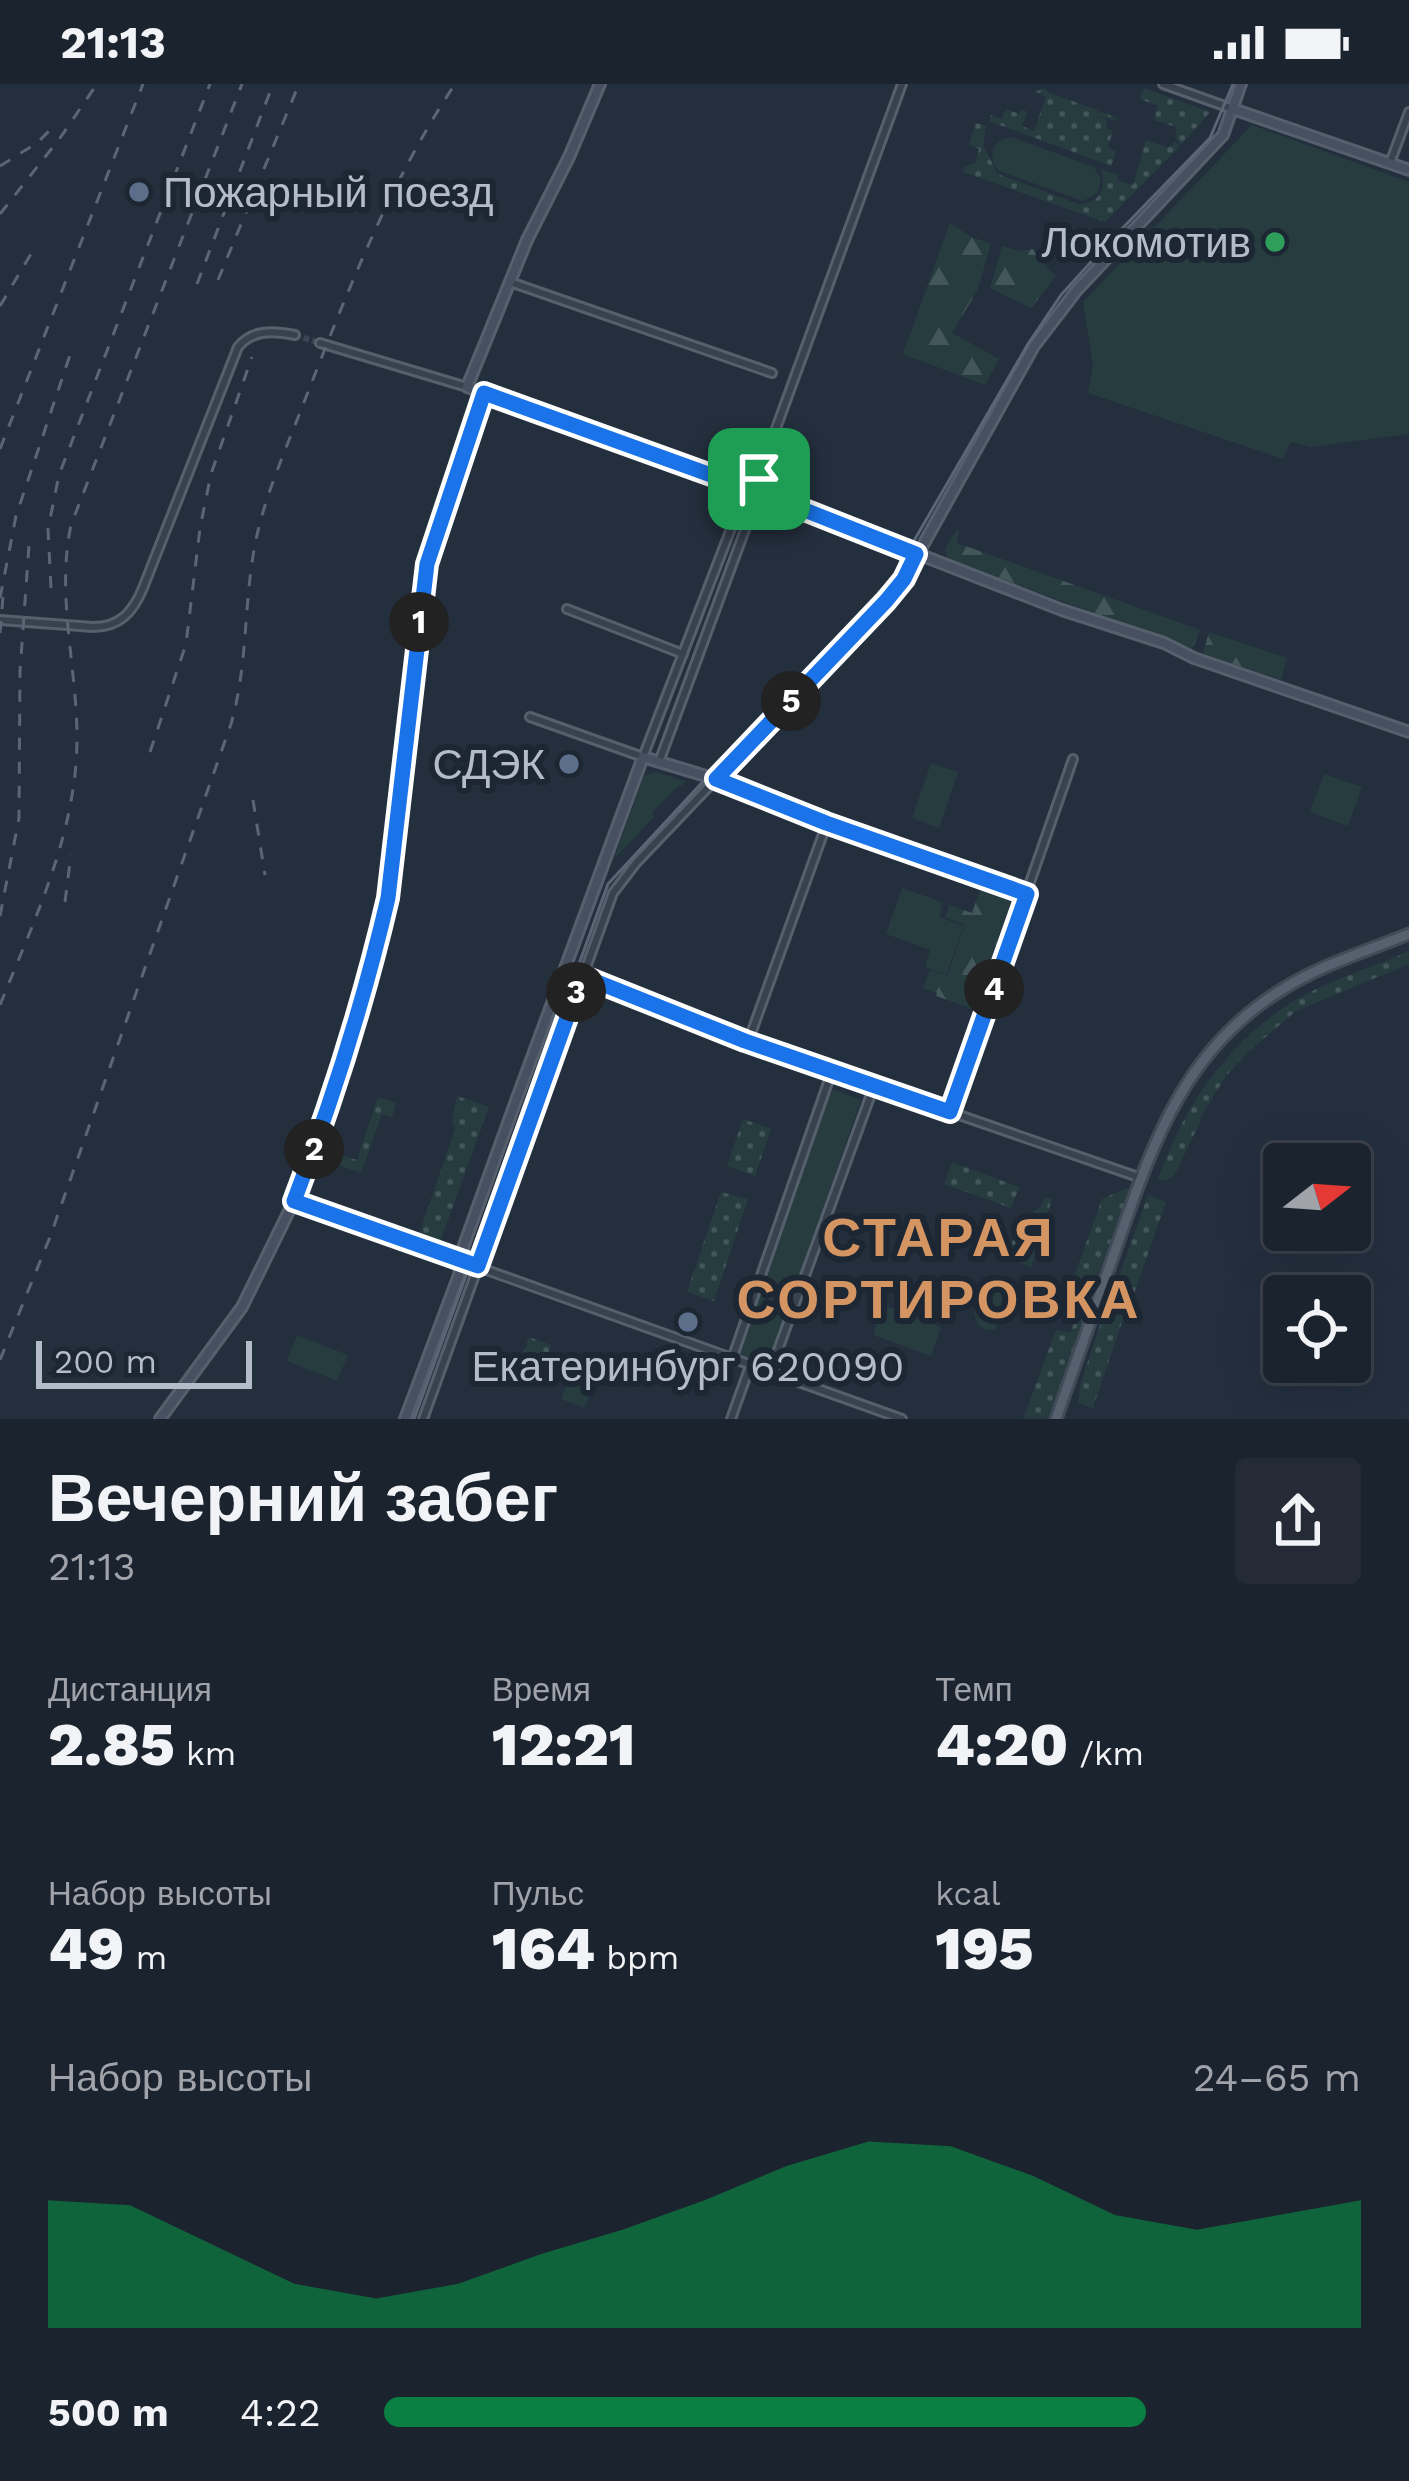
<!DOCTYPE html>
<html lang="ru">
<meta charset="utf-8">
<style>
:root{--surface:#1b232e;--page:#242b36;--text:#f1f3f6;--muted:#a0a4aa;--line:#39404a;--accent:#0b8043}
body{margin:0;font-family:"Work Sans",sans-serif;background:var(--page);color:var(--text);height:100vh;display:flex;flex-direction:column;font-size:45px;white-space:nowrap}
*{box-sizing:border-box;margin:0}
p{font-size:39px;color:var(--muted)}
.icon{flex:none;width:66px;height:66px;fill:none;stroke:currentColor;stroke-width:2;stroke-linecap:round;stroke-linejoin:round}
.map{position:relative;height:1335px;overflow:hidden}
.sheet{display:flex;flex-direction:column;background:var(--surface);flex:1}
.sheet>*{flex:none}
.needle{width:78px;rotate:73deg}
.buttons{position:absolute;left:1263px;top:1059px;display:grid;gap:24px}
.buttons a{display:grid;place-items:center;width:108px;height:108px;border-radius:12px;background:var(--surface);box-shadow:0 12px 48px #0002,0 0 0 3px var(--line);font-size:60px}
.scale{position:absolute;left:36px;bottom:30px;width:216px;box-sizing:border-box;padding-left:12px;border:6px solid #b4bcc9;border-top:0;font-size:33px;line-height:42px;white-space:nowrap;color:#b4bcc9;-webkit-text-stroke:9px #1d2633;paint-order:stroke}
.pin{position:absolute;display:grid;place-items:center;width:102px;height:102px;color:#fff;margin:-51px;border-radius:24px;box-shadow:0 6px 18px #0006}
.km{position:absolute;width:60px;height:60px;margin:-30px;border-radius:50%;background:#222;color:#fff;font-size:33px;line-height:60px;text-align:center}
.round{display:grid;place-items:center;flex:none;width:126px;height:126px;border-radius:12px;background:var(--page)}
.overview{display:flex;align-items:center;justify-content:space-between;height:204px;padding:0 48px}
h1{font-size:66px;font-weight:800;line-height:90px}
.figures{display:grid;grid-template-columns:repeat(3,1fr);gap:18px;height:204px;padding:12px 48px}
.figures div{display:grid;align-content:center}
.figures b{font-size:60px;font-weight:800}
.figures small{font-size:33px;font-weight:400}
.figures p{font-size:33px}
.chart{height:336px;padding:24px 48px}
.chart p{display:flex;justify-content:space-between}
.chart svg{width:100%;height:216px;margin-top:12px;fill:var(--accent);opacity:.7}
ul{padding:0 48px;list-style:none;font-size:39px}
li{display:grid;grid-template-columns:192px 144px 1fr;align-items:center;height:90px}
li i{height:30px;border-radius:15px;background:var(--accent)}
.status{display:flex;justify-content:space-between;align-items:center;height:84px;padding:0 60px;background:var(--surface);direction:ltr}
.status svg{height:33px;fill:currentColor}
.map>svg:first-child{display:block}
.grass{fill:url(#grass-dots)}
.forest{fill:url(#forest-firs)}
.park{fill:#263c3f}
.lines{fill:none;stroke-linecap:round;stroke-linejoin:round}
.street-tunnel{stroke:#3a4453;stroke-width:6;stroke-dasharray:6 3;stroke-linecap:butt}
.street-casing{stroke:#565f6c;stroke-width:12}
.secondary-casing{stroke:#565f6c;stroke-width:14}
.primary-casing{stroke:#414a57;stroke-width:15}
.street{stroke:#38414e;stroke-width:6}
.secondary{stroke:#465061;stroke-width:8}
.primary{stroke:#56606e;stroke-width:9}
.tram{stroke:#5a6575;stroke-width:3}
.rail{stroke:#5a6575;stroke-width:3;stroke-dasharray:12 12;stroke-linecap:butt}
.route-casing{stroke:#fff;stroke-width:24}
.route{stroke:#1a73e8;stroke-width:15}
.service-dot{fill:#5c6f8a;stroke:#1d2633;stroke-width:4.5}
.leisure-dot{fill:#2e9e5b;stroke:#1d2633;stroke-width:4.5}
.labels{text-anchor:middle;stroke-width:12;stroke-linejoin:round;paint-order:stroke}
.poi-label{font-size:42px;fill:#b4bcc9;stroke:#1d2633;text-anchor:end}
.district-label{font-size:54px;font-weight:bold;letter-spacing:3px;fill:#d59563;stroke:#1d2633}
</style>
<div class="status"><b>21:13</b><svg viewBox="0 0 49 12"><path d="M0 12V9h3v3zM5 12V6h3v6zM10 12V3h3v9zM15 12V0h3v12zM26 1h20v11H26zM47 4h2v5h-2z"/></svg></div>
<div class="map">
<svg width="1409" height="1335" viewBox="0 0 1409 1335">
<defs>
<pattern id="grass-dots" width="8" height="8" patternUnits="userSpaceOnUse" patternTransform="scale(3)"><rect width="8" height="8" fill="#263c3f"/><path d="M2 2h.1M6 6h.1" fill="none" stroke="#435659" stroke-width="1.8" stroke-linecap="round"/></pattern>
<pattern id="forest-firs" width="22" height="20" patternUnits="userSpaceOnUse" patternTransform="scale(3)"><rect width="22" height="20" fill="#263c3f"/><path d="M5 1l3.5 6h-7zM16 11l3.5 6h-7z" fill="#435659"/></pattern>
</defs>
<rect width="100%" height="100%" fill="#242f3e"/>
<g class="grass">
<polygon points="1045,4 1047,8 1097,26 1099,30 1101,28 1118,34 1116,37 1096,31 1107,36 1106,44 1113,47 1108,63 1116,67 1111,82 989,37 991,31 1002,35 1006,25 1019,30 1022,25 1027,28 1022,42 1034,47 1046,13 1035,8"/>
<polygon points="1144,4 1210,28 1181,61 1175,53 1177,43 1154,36 1158,22 1140,15"/>
<path d="M976,39L986,42L983,62L998,90L1078,120C1100,120 1108,104 1100,85L1118,91L1117,96L1133,101L1146,56L1166,63L1172,62L1174,57L1180,62L1105,138L963,88L965,82L975,79L979,65L969,60Z"/>
<path d="M1409,867V880L1296,927L1248,968L1226,992L1200,1034V1038L1174,1092L1164,1097L1158,1096C1186,1014 1242,938 1323,902C1351,889 1381,880 1409,867Z"/>
<polygon points="457,1012 489,1023 440,1158 419,1150 455,1045 452,1036"/>
<polygon points="378,1013 396,1019 392,1033 382,1030 361,1089 326,1077 329,1068 357,1076"/>
<polygon points="743,1035 771,1045 755,1092 727,1082"/>
<polygon points="952,1078 1019,1103 1011,1124 944,1100"/>
<polygon points="1127,1104 1130,1105 1095,1198 1074,1193 1102,1115"/>
<polygon points="721,1108 748,1115 714,1217 687,1208"/>
<polygon points="1148,1111 1166,1118 1129,1224 1114,1218 1112,1212"/>
<polygon points="1045,1113 1052,1115 1031,1183 1007,1173 1019,1138 1041,1123"/>
<polygon points="1083,1209 1089,1212 1091,1220 1048,1335 1023,1335 1056,1246 1070,1249 1080,1225 1077,1214"/>
<polygon points="1109,1227 1124,1232 1093,1324 1078,1319 1081,1298 1104,1229"/>
<polygon points="529,1253 551,1261 537,1301 515,1293"/>
</g>
<g class="forest">
<polygon points="950,139 973,154 991,159 978,205 952,249 999,275 985,301 903,270"/>
<polygon points="1002,162 1018,167 1033,165 1039,176 1056,192 1031,224 990,204"/>
<polygon points="957,445 959,447 957,459 1200,546 1192,565 948,475 945,465"/>
<polygon points="1209,548 1287,574 1281,596 1203,570"/>
<polygon points="981,803 1012,814 973,925 936,912 937,909 923,904 930,886 947,892 965,841 945,833 949,821 972,829"/>
</g>
<g class="park">
<polygon points="1252,41 1409,98 1409,350 1311,363 1291,358 1283,375 1088,309 1093,281 1083,218"/>
<path d="M1011,53L1094,83L1101,95L1098,109L1083,117L999,87C986,73 992,56 1011,53Z"/>
<polygon points="931,679 958,688 939,744 912,734"/>
<polygon points="655,688 686,697 681,702 678,702 651,730 654,733 614,775 644,692"/>
<polygon points="1324,690 1362,703 1348,742 1310,728"/>
<polygon points="902,804 942,818 940,833 964,842 946,891 925,883 930,866 886,850"/>
<polygon points="832,1005 861,1016 767,1283 738,1272"/>
<polygon points="999,1189 1009,1193 1014,1202 996,1245 988,1246 978,1242 974,1229 987,1195"/>
<polygon points="883,1221 941,1243 931,1272 873,1251"/>
<polygon points="297,1251 348,1271 337,1297 287,1277"/>
<polygon points="576,1274 599,1283 584,1324 561,1315"/>
</g>
<g class="lines">
<polyline class="street-tunnel" points="295,251 320,259"/>
<defs>
<g id="street">
<polyline points="1163,0 1233,25"/>
<polyline points="1390,79 1409,28"/>
<polyline points="510,198 772,289"/>
<polyline points="320,259 467,303"/>
<polyline points="567,525 683,570"/>
<path d="M0,536L93,543C120,543 133,528 143,504L238,263C253,245 273,247 295,251"/>
<polyline points="530,633 643,673 747,403 759,391"/>
<polyline points="659,678 759,408 759,391 902,0"/>
<polyline points="582,892 748,958 1141,1094"/>
<polyline points="748,958 827,739"/>
<polyline points="950,1028 1073,675"/>
<polyline points="294,1117 902,1335"/>
<polyline points="732,1275 832,987"/>
<polyline points="770,1288 874,1002"/>
<polyline points="423,1335 613,809 636,779 716,695 827,739 1027,810"/>
<polyline points="731,1335 750,1282"/>
</g>
<g id="secondary">
<polyline points="600,0 569,73 527,156 467,303 759,408 1062,526 1164,559 1194,574 1409,648"/>
<polyline points="1233,25 1409,86"/>
<polyline points="160,1335 242,1223 294,1117 325,1036 377,862 388,814 427,480 484,309"/>
<polyline points="405,1335 459,1191 464,1161 513,1025 643,673 716,695 886,517 904,495 1034,262 1077,206 1223,51 1241,0"/>
</g>
<path id="primary" d="M1056,1335C1075,1280 1095,1225 1114,1170C1151,1065 1181,967 1283,905C1321,881 1367,867 1409,850"/>
</defs>
<use href="#street" class="street-casing"/>
<use href="#secondary" class="secondary-casing"/>
<use href="#primary" class="primary-casing"/>
<use href="#street" class="street"/>
<use href="#secondary" class="secondary"/>
<use href="#primary" class="primary"/>
<polyline class="tram" points="414,1335 608,800 893,493 1028,260 1061,211 1112,155 1210,54 1233,0"/>
<g class="rail">
<polyline points="0,82 37,59 53,43"/>
<polyline points="0,130 60,54 97,0"/>
<polyline points="218,196 299,0"/>
<polyline points="197,200 273,0"/>
<polyline points="0,222 35,163"/>
<polyline points="0,365 143,0"/>
<polyline points="51,504 48,445 59,391 210,0"/>
<polyline points="0,514 16,432 73,262"/>
<polyline points="0,549 4,501"/>
<polyline points="150,668 186,560 200,444 211,390 252,273"/>
<polyline points="253,716 265,791"/>
<polyline points="65,818 71,770"/>
<polyline points="0,832 19,734 20,587 29,461"/>
<path d="M0,921C34,836 77,749 77,654C77,583 56,511 71,441L242,0"/>
<path d="M0,1276L50,1153L231,640C249,578 243,513 257,451C268,403 289,358 306,313C348,206 391,96 455,0"/>
</g>
</g>
<g class="lines">
<defs>
<path id="route" d="M484,309L747,404L759,391V408L916,470L904,495L886,517L716,695L826,739L1027,810L950,1028L745,957L582,892L478,1182L294,1117C332,1018 364,917 388,814L427,480Z"/>
</defs>
<use href="#route" class="route-casing"/>
<use href="#route" class="route"/>
</g>
<g class="service-dot">
<circle cx="139" cy="108" r="12"/>
<circle cx="569" cy="680" r="12"/>
<circle cx="688" cy="1238" r="12"/>
</g>
<circle class="leisure-dot" cx="1275" cy="158" r="12"/>
<g class="labels">
<g class="poi-label">
<text x="163" y="123" text-anchor="start">Пожарный поезд</text>
<text x="1251" y="173">Локомотив</text>
<text x="545" y="695">СДЭК</text>
<text x="688" y="1297" text-anchor="middle">Екатеринбург 620090</text>
</g>
<g class="district-label">
<text x="939" y="1172">СТАРАЯ<tspan x="939" dy="62">СОРТИРОВКА</tspan></text>
</g>
</g>
</svg>
<div class="buttons">
<a><svg class="needle" viewBox="-14 -14 28 28"><path d="M0-13l5 13h-10z" fill="#e53935"/><path d="M0 13l5-13h-10z" fill="#a0a4aa"/></svg></a>
<a><svg class="icon" aria-label="locate" viewBox="0 0 24 24"><circle cx="12" cy="12" r="6"/><path d="M12 2v4M12 18v4M2 12h4M18 12h4"/></svg></a>
</div>
<div class="scale">200 m</div>
<div class="pin" style="left:759px;top:395px;background:#1e9e55"><svg class="icon" aria-label="arrive" viewBox="0 0 24 24"><path d="M6 21V4h12l-3 4 3 4H6"/></svg></div>
<b class="km" style="left:419px;top:538px">1</b>
<b class="km" style="left:314px;top:1065px">2</b>
<b class="km" style="left:576px;top:908px">3</b>
<b class="km" style="left:994px;top:905px">4</b>
<b class="km" style="left:791px;top:617px">5</b>
</div>
<section class="sheet">
<div class="overview"><div><h1>Вечерний забег</h1><p>21:13</p></div><a class="round"><svg class="icon" aria-label="share" viewBox="0 0 24 24"><path d="M12 15V3M7 8l5-5 5 5M5 13v7h14v-7"/></svg></a></div>
<div class="figures">
<div><p>Дистанция</p><b>2.85<small> km</small></b></div>
<div><p>Время</p><b>12:21</b></div>
<div><p>Темп</p><b>4:20<small> /km</small></b></div>
</div>
<div class="figures">
<div><p>Набор высоты</p><b>49<small> m</small></b></div>
<div><p>Пульс</p><b>164<small> bpm</small></b></div>
<div><p>kcal</p><b>195</b></div>
</div>
<div class="chart"><p><span>Набор высоты</span>24–65 m</p>
<svg viewBox="0 0 160 44" preserveAspectRatio="none"><path d="M0 44V18L10 19L20 27L30 35L40 38L50 35L60 29L70 24L80 18L90 11L100 6L110 7L120 13L130 21L140 24L150 21L160 18V44z"/></svg>
</div>
<ul>
<li><b>500 m</b>4:22<i style="width:78%"></i></li>
</ul>
</section>
